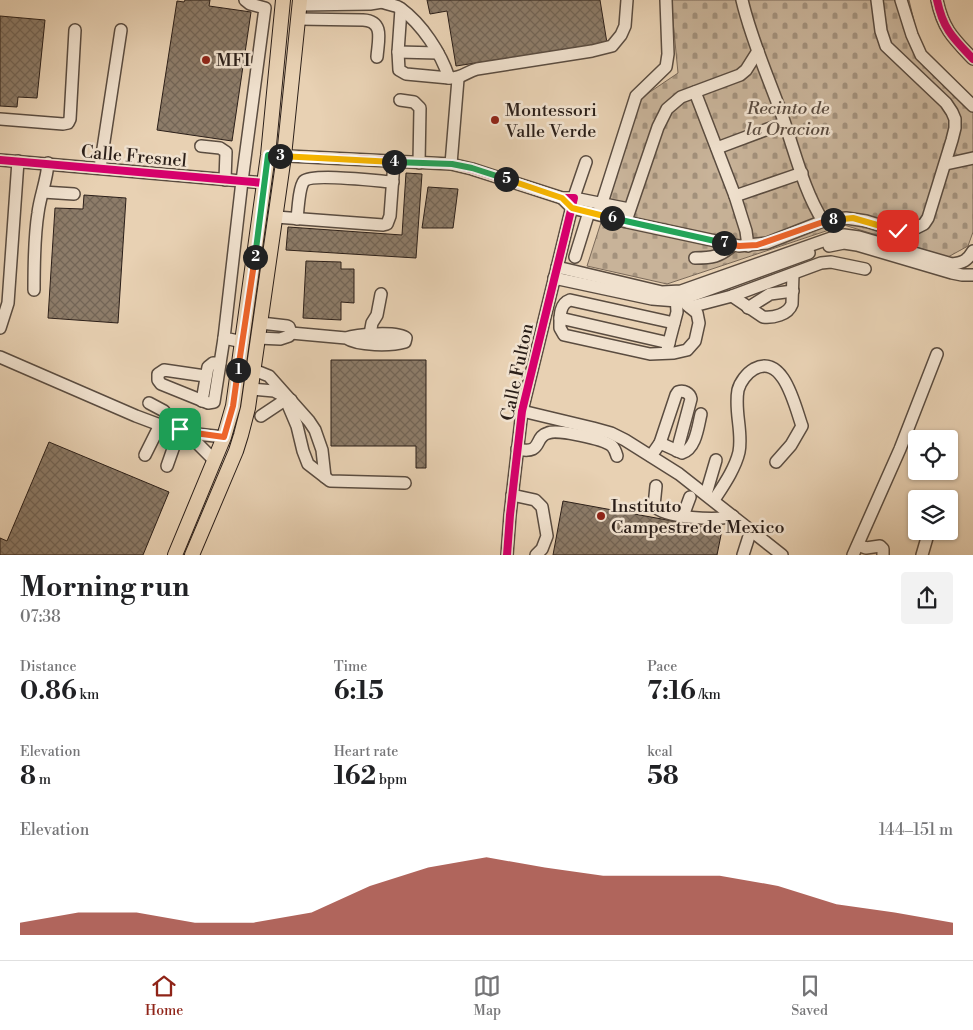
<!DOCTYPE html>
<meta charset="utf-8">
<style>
:root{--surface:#fff;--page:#f2f2f2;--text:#202124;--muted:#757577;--line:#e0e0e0;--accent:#8f2418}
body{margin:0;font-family:"Libre Bodoni",serif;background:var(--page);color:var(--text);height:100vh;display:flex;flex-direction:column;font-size:19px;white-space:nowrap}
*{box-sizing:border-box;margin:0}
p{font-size:16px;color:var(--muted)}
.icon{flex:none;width:28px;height:28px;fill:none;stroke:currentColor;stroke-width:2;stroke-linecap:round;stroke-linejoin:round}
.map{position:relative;height:555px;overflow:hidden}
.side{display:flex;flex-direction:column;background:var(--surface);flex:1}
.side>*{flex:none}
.tools{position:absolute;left:908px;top:430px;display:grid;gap:10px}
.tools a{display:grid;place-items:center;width:50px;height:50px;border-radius:5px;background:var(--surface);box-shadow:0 1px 4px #0004;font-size:25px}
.pin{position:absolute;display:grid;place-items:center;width:42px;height:42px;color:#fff;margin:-21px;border-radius:10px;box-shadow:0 2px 8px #0006}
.km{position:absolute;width:25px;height:25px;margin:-12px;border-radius:50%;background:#222;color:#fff;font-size:14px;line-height:25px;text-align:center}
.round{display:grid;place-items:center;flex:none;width:52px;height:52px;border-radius:5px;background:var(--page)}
.headline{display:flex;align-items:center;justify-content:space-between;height:85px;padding:0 20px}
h1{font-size:28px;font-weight:800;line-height:38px}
.stats{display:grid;grid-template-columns:repeat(3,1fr);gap:8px;height:85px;padding:5px 20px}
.stats div{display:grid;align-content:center}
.stats b{font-size:25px;font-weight:800}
.stats small{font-size:14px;font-weight:400}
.stats p{font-size:14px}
.chart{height:140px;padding:10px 20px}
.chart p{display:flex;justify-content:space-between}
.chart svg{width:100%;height:90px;margin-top:5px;fill:var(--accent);opacity:.7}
.menu{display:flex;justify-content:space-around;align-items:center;height:70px;border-top:1px solid var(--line);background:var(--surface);font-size:14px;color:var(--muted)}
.menu a{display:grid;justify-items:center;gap:2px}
.menu .current{color:var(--accent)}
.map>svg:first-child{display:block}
.cemetery{fill:url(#cemetery-stones);stroke:#7a6959}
.building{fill:url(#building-cross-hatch);stroke:#2b1f19}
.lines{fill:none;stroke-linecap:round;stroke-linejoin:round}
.minor-casing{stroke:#5a4c40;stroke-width:14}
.major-casing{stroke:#2b1f19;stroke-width:16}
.minor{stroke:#f0e1ce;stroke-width:11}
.major{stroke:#e8d1b3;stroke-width:14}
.cycleway-casing{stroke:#f0e1ce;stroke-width:11}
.cycleway{stroke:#d6006c;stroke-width:8}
.split-1-casing{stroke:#fff;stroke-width:10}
.split-2-casing{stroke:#fff;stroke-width:10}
.split-3-casing{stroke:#fff;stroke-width:10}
.split-4-casing{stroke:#fff;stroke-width:10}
.split-5-casing{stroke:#fff;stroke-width:10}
.split-6-casing{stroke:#fff;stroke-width:10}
.split-7-casing{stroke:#fff;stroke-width:10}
.split-8-casing{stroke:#fff;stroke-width:10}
.split-9-casing{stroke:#fff;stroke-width:10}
.split-1{stroke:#f0652b;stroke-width:6}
.split-2{stroke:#f0652b;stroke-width:6}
.split-3{stroke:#22a559;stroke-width:6}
.split-4{stroke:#f5b400;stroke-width:6}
.split-5{stroke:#22a559;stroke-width:6}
.split-6{stroke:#f5b400;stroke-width:6}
.split-7{stroke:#22a559;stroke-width:6}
.split-8{stroke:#f0652b;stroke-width:6}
.split-9{stroke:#f5b400;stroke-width:6}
.poi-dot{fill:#8f2418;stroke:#f0e1ce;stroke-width:2}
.labels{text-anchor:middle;stroke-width:5;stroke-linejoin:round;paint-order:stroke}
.poi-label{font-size:18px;fill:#2b1f19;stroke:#f0e1ce;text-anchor:start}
.park-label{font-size:18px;font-style:italic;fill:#5a4b3f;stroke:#f0e1ce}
.street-label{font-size:18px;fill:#2b1f19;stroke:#f0e1ce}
</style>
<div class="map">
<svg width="973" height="555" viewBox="0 0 973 555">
<defs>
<pattern id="cemetery-stones" width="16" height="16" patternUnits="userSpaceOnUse" patternTransform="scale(1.25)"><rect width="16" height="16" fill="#c8b399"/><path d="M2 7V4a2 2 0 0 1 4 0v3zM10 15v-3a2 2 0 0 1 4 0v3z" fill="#a3917c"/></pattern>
<pattern id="building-cross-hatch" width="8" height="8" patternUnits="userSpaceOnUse" patternTransform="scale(1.25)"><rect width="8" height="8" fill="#8d7c69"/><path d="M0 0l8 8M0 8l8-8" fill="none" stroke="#736556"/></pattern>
</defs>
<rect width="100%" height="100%" fill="#e8d1b3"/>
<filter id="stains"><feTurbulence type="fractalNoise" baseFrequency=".004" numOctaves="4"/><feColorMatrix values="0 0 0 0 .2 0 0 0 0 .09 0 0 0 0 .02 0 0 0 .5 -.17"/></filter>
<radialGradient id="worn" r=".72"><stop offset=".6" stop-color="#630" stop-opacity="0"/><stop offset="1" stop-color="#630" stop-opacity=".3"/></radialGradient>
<polygon class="cemetery" points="671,0 909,0 921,50 973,100 973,232 968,246 948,257 844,225 667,284 587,266 641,98 678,73"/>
<g class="building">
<polygon points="185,0 210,0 209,6 251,12 232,141 157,130 177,1 184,2"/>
<polygon points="427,0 600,0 607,43 456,66 447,11 430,14"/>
<polygon points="0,16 45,20 37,98 18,97 17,107 0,106"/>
<polygon points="406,173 422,174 416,258 286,250 288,227 402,235"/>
<polygon points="428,187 458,189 453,228 422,228"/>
<polygon points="84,195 126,198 118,323 48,318 55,208 83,209"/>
<polygon points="306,261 341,262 341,269 354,269 354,303 341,302 341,320 303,318"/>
<polygon points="331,360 426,360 426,468 416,468 416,446 331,446"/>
<polygon points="49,442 169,492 143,555 0,555 0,538 7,541"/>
<polygon points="563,501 722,530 717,555 553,555"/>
</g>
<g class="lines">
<defs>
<g id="minor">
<path d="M379,0C385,5 394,4 400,8C422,24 441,53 449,78C461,79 466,72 477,69L592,51L612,46L621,35L625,26L627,0"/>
<path d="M742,0C752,43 771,83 785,124C796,156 805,193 823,221"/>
<polyline points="901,0 912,35 921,55 973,106"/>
<path d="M937,0C943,29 953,38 973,59"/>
<polyline points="300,5 370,4 382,2"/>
<polyline points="401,9 398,52 399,70 406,74 449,78"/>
<path d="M298,19L363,20C385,21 378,41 377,57"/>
<polyline points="398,52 438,53"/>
<polyline points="695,92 735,196 746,231 748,246"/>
<polyline points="400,100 414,102 420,108 419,163"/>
<polyline points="0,119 63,124 68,123 70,119 75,30"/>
<polyline points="201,146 220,148 226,152 225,180"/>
<polyline points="717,148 784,123"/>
<polyline points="268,155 451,164 472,169 562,198 574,198 629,209"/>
<polyline points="0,160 264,183"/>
<polyline points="451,164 458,79"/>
<polyline points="946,164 973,158"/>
<polyline points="100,168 121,30"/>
<polyline points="43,192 74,194"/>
<polyline points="735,196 802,173"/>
<polyline points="562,198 572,208 627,222 739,246 767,243 823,221 846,218 866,221 898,231 912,230 924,224 928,218 952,140 955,128 955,119 952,112 946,103 886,46 881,31 877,0"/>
<polyline points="600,209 636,96 666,67 668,54 666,0"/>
<polyline points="628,215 658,127 667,109 681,97 740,75 746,70 758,51"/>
<polyline points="276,217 383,225 387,224 390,216 394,162"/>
<path d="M297,219C298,210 299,187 304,181C313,173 378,181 393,182"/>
<polyline points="829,246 844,243 857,245 952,273 962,275 973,275"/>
<polyline points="575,257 589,212"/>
<path d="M695,258C712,258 720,257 733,245"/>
<path d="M557,267L662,292L681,291L834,237L844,235L859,237L952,264C963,263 968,260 973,251"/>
<polyline points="554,278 652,299 677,301 809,253"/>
<path d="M34,290C34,264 34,238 38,213C40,196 47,180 48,163"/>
<path d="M732,296L763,317C773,318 788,315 792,304L793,274"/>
<polyline points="690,307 732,296 821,263 831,262 865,269"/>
<polyline points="748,308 770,294 793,291"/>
<polyline points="560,318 669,343"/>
<polyline points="261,323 287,326 289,327 291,333"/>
<path d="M674,323L570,300C559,304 560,317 560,328L564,335L650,354L674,353L687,350L695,341L699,323L697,313L687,305L682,292"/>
<polyline points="0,328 8,303 18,161"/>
<path d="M291,333L346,338C358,346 391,346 405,342L406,338C398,331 357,334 346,338"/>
<polyline points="370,334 372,323 377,315 381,294"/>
<polyline points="258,338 280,339 289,336 291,333"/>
<polyline points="243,342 224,338 242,181 265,8 250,4 245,0"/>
<polyline points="667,350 677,312 676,295"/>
<polyline points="0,357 136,416 160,425 172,425 187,433 224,437"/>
<polyline points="254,370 269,376 309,421 315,430 322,450 325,477"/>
<polyline points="205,376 164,370 158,374 158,380 161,384 208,403 214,402 224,338"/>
<polyline points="251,389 274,391 280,394 286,400 297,426 303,451 308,464 330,481 405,483"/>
<polyline points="202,401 208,367 213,363 220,363"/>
<polyline points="149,403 164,411 172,425"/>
<polyline points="522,411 593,428 611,433 625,440 679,474 782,555"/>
<polyline points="261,416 282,402 291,400"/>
<polyline points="187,433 215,461"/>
<path d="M660,443L682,453C696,449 698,426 701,414"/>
<path d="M517,449C544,455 533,437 548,433C557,429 604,439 612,446C615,449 616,453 617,456"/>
<polyline points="145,455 160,425"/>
<path d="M651,456L660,443L676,395L678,392C684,390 690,393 691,399L677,451"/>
<polyline points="167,466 180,429"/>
<path d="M656,486L654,506C665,518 717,521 733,516"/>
<polyline points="706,494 716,460"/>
<polyline points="512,495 535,500 542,507 547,536 542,549 536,555"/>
<path d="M714,500C723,486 735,469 739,452C743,432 734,411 738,390C740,382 747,373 754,369C784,353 795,407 802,426L791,445L776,462"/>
<polyline points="683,516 690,497"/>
<polyline points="858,545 866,548 880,546 883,549 883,555"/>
<polyline points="507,555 510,515 522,411 575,194 586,162"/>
<polyline points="743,555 751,530"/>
<polyline points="853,555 900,449 937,354"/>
<polyline points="922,555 929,531"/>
</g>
<g id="major">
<polyline points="175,555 224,437 233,406 268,155 283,0"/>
<polyline points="192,555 236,451 241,435 248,408 284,156 300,0"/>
</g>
</defs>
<use href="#minor" class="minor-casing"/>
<use href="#major" class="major-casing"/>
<use href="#minor" class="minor"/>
<use href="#major" class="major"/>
<defs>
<g id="cycleway">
<path d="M937,0C943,29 953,38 973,59"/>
<polyline points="268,155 451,164 472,169 562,198 574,198 522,411 510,515 507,555"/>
<polyline points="0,160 264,183"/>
</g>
</defs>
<use href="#cycleway" class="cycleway-casing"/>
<use href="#cycleway" class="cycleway"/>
</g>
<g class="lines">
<defs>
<polyline id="split-1" points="180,429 188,432 224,437 233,406 238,370"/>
<polyline id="split-2" points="238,370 255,257"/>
<polyline id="split-3" points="255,257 268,155 280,156"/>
<polyline id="split-4" points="280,156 394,162"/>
<polyline id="split-5" points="394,162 452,164 472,168 506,179"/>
<polyline id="split-6" points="506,179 562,198 572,208 612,218"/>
<polyline id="split-7" points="612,218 724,243"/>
<polyline id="split-8" points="724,243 739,246 757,245 823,222 833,220"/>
<polyline id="split-9" points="833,220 853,218 898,231"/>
</defs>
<use href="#split-1" class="split-1-casing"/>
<use href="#split-2" class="split-2-casing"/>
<use href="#split-3" class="split-3-casing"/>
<use href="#split-4" class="split-4-casing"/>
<use href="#split-5" class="split-5-casing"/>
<use href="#split-6" class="split-6-casing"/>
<use href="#split-7" class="split-7-casing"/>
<use href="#split-8" class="split-8-casing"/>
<use href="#split-9" class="split-9-casing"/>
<use href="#split-1" class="split-1"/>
<use href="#split-2" class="split-2"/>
<use href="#split-3" class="split-3"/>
<use href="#split-4" class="split-4"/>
<use href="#split-5" class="split-5"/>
<use href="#split-6" class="split-6"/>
<use href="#split-7" class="split-7"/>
<use href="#split-8" class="split-8"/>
<use href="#split-9" class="split-9"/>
</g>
<g class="poi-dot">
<circle cx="206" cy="60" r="5"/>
<circle cx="495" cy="120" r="5"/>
<circle cx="601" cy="516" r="5"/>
</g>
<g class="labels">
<g class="poi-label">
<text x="216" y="66">MFI</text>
<text x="505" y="116">Montessori<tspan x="505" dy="21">Valle Verde</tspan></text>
<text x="611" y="512">Instituto<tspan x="611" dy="21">Campestre de Mexico</tspan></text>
</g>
<g class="park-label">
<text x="788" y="114">Recinto de<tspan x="788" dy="21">la Oracion</tspan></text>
</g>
<g class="street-label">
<text transform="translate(134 156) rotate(5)" y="6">Calle Fresnel</text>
<text transform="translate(517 372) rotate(-78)" y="6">Calle Fulton</text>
</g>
</g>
<rect width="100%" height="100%" filter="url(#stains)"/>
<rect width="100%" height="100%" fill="url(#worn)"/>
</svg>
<div class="tools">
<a><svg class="icon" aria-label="locate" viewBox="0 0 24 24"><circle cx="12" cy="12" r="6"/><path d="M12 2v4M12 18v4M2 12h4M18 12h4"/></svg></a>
<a><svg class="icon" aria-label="layers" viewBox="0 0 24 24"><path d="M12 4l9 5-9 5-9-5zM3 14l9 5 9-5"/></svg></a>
</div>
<div class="pin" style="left:180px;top:429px;background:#1e9e55"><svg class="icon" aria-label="arrive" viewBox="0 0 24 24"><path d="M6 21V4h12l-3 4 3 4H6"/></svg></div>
<div class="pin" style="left:898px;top:231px;background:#d93025"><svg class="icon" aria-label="check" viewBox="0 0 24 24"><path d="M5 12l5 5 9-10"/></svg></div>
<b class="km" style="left:238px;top:370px">1</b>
<b class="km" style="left:255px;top:257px">2</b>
<b class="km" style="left:280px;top:156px">3</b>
<b class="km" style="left:394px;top:162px">4</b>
<b class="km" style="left:506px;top:179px">5</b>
<b class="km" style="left:612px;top:218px">6</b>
<b class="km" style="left:724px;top:243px">7</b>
<b class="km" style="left:833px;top:220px">8</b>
</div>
<section class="side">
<div class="headline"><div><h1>Morning run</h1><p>07:38</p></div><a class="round"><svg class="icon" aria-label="share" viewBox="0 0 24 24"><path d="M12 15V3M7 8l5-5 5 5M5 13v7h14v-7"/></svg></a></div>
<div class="stats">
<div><p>Distance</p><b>0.86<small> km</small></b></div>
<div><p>Time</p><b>6:15</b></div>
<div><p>Pace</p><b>7:16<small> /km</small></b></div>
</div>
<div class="stats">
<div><p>Elevation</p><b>8<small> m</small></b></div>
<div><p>Heart rate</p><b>162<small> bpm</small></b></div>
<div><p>kcal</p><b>58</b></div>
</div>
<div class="chart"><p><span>Elevation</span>144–151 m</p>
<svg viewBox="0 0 160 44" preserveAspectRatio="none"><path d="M0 44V38L10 33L20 33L30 38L40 38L50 33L60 20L70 11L80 6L90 11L100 15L110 15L120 15L130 20L140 29L150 33L160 38V44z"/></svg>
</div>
</section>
<nav class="menu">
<a class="current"><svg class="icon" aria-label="home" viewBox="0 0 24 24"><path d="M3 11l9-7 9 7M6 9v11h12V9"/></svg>Home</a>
<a><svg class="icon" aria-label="map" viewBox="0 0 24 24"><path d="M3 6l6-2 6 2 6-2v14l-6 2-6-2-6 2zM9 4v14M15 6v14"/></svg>Map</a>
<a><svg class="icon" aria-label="saved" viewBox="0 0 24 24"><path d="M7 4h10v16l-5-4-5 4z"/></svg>Saved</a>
</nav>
